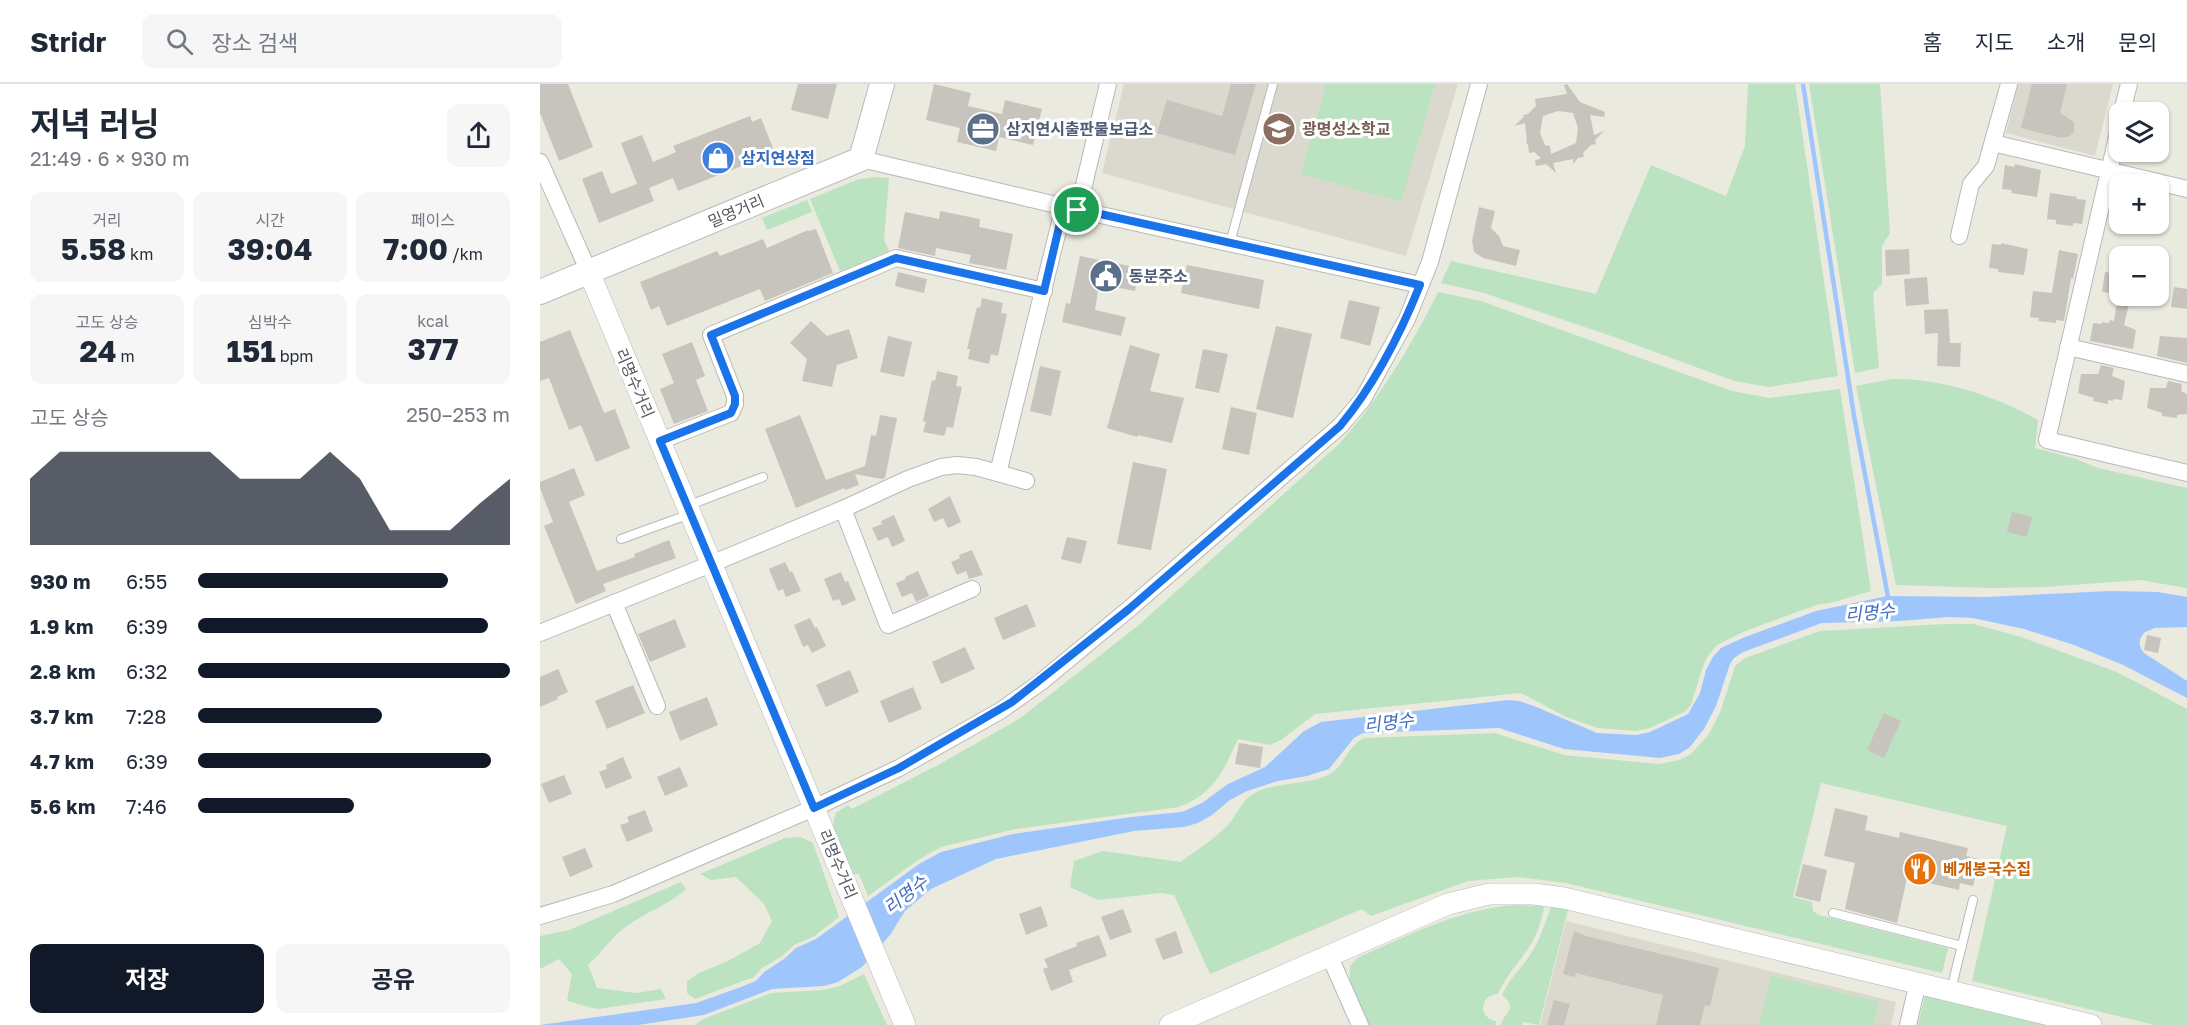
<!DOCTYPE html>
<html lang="ko">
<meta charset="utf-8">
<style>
:root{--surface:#fff;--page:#f6f6f7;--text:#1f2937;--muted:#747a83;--line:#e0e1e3;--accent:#111827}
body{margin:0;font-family:"Golos Text","Noto Sans KR",sans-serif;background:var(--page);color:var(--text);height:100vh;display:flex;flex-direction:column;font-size:22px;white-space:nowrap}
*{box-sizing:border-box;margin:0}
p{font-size:20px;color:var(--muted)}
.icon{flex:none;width:33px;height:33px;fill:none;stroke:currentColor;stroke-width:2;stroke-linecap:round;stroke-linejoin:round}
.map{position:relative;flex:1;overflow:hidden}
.panel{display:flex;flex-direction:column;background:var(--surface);width:540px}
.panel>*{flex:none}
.buttons{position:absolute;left:1569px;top:18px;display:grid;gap:12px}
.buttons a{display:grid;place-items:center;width:60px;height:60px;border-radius:12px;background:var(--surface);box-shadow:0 2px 4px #0004;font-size:30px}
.pin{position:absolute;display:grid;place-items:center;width:51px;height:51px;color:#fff;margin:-26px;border:3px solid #fff;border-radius:50%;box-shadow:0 2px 6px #0007}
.round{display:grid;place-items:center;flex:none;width:63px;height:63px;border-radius:12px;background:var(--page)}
.overview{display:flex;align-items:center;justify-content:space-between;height:102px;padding:0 30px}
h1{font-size:33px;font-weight:700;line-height:45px}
.stats{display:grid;grid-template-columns:repeat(3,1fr);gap:9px;height:102px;padding:6px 30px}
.stats div{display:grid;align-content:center;border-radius:12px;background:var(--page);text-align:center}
.stats b{font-size:30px;font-weight:700}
.stats small{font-size:16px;font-weight:400}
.stats p{font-size:16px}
.chart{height:168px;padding:12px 30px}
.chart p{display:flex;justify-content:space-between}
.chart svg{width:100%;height:108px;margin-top:6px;fill:var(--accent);opacity:.7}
.action{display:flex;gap:12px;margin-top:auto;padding:12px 30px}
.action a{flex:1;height:69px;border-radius:12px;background:var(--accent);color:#fff;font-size:24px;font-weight:700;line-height:69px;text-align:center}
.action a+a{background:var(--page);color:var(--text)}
ul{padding:0 30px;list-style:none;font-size:20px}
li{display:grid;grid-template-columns:96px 72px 1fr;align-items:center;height:45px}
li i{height:15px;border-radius:8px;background:var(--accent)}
header{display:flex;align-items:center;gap:36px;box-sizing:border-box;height:84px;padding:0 30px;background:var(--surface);border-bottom:2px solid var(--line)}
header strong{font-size:28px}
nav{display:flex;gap:33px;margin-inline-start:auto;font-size:21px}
.search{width:420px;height:54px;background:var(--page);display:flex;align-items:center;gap:15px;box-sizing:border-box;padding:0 21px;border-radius:12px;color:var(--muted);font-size:22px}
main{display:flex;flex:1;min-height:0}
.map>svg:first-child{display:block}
.education{fill:#dbd9cd}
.green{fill:#bbe3c1}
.water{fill:#9ec6fc}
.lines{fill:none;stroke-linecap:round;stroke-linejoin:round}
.stream{stroke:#9ec6fc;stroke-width:4.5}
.building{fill:#c6c4bc;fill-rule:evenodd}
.service-casing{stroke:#b7b8be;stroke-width:10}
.minor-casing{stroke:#b7b8be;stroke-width:18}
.tertiary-casing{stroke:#b7b8be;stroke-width:22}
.secondary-casing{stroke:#b8bac1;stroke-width:26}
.service{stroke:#fff;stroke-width:8}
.minor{stroke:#fff;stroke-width:16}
.tertiary{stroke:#fff;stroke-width:21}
.secondary{stroke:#fff;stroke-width:24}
.route-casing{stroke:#fff;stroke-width:12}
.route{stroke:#1a73e8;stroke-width:8}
.labels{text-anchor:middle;stroke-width:6;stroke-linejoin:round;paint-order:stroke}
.service-label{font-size:16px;font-weight:bold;fill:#4e5e75;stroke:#fff;text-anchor:start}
.education-label{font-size:16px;font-weight:bold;fill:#785e54;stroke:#fff;text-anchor:start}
.shop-label{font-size:16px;font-weight:bold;fill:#366cbe;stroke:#fff;text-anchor:start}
.street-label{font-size:16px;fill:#585a60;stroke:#fff}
.food-label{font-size:16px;font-weight:bold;fill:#c56008;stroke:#fff;text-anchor:start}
.water-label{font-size:18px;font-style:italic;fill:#426ebe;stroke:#fff}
</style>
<header>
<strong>Stridr</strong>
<div class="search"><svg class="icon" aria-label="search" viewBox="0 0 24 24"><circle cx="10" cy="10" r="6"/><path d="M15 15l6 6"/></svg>장소 검색</div>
<nav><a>홈</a><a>지도</a><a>소개</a><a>문의</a></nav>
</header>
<main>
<section class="panel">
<div class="overview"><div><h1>저녁 러닝</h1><p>21:49 · 6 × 930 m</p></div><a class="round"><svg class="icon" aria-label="share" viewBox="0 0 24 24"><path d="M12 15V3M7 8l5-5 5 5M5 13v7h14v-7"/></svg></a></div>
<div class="stats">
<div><p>거리</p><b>5.58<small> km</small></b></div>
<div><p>시간</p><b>39:04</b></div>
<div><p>페이스</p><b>7:00<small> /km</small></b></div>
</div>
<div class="stats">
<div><p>고도 상승</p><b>24<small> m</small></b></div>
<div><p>심박수</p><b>151<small> bpm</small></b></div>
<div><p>kcal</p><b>377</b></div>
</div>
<div class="chart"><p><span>고도 상승</span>250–253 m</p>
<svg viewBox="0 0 160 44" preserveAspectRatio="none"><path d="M0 44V17L10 6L20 6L30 6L40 6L50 6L60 6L70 17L80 17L90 17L100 6L110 17L120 38L130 38L140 38L150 27L160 17V44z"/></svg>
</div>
<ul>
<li><b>930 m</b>6:55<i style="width:80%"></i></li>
<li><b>1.9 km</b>6:39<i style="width:93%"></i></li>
<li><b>2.8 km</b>6:32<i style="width:100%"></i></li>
<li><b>3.7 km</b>7:28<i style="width:59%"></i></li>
<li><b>4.7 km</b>6:39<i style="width:94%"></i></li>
<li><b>5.6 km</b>7:46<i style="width:50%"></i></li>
</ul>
<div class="action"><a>저장</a><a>공유</a></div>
</section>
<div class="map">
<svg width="1647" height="941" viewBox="0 0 1647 941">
<rect width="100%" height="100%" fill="#ebeadf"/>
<g class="education">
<polygon points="584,0 918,0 866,172 562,89"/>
<polygon points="1478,0 1573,0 1555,72 1466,49"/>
<polygon points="1026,837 1356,918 1351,941 1000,941"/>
</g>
<g class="green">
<polygon points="786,0 895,0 861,118 761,90"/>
<polygon points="1208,0 1255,0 1298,292 1229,303 1194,297 1077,254 944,209 901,199 911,177 1056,210 1111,81 1186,112 1205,62"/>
<polygon points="1269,0 1340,0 1350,149 1342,162 1342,200 1333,209 1339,284 1315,289"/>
<polygon points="336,93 349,94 344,156 349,167 300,187 270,115 319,95"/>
<polygon points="267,116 272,128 227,146 222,134"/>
<path d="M898,208L941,217L1192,307L1229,314L1300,305L1331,507L1294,518L1276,521L1203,548L1177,561L1167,573L1162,585L1151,621L1146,627L1110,644L1096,647L1058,644L1026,633L981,609L775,630L741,656L730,661L698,655C683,687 675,709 639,723L476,745L401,763L378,776L328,812L319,790H312L292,744L296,729L308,721L312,725L398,681L479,635L600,540L800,359C841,312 870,264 898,208Z"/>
<path d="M1352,295C1401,294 1456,312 1498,336L1495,364L1536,375L1558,384L1647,404V504L1600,496L1505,503L1451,504L1356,501L1316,302Z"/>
<path d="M1404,540H1434L1481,553L1577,588L1647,625V941H1615L1432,897L1467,742L1281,699L1253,813L1272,818L1273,827L1279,831L1408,864L1402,889L1026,799L977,793L928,797L831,832L822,825L670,890L634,811L621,809L558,816L530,803L534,777L563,767L641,778C656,766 675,755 688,741C696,732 700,720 710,712C733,696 766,703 790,690C805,681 808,661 824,654L955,649L1024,671L1119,680L1139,676L1151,670L1169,650L1181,626L1195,582L1205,574L1280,547Z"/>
<polygon points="261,753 273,759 299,833 273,853 254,861 242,872 222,884 214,893 155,915 147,909 147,897 159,889 188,877 220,859 232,837 224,820 196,793 171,796 160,790 245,754"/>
<path d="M141,798L146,805C129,821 106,828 87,842C71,853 62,869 48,881L57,904L96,909L121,905L126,915L57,925L27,917L32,890L19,875L0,885V852L29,846Z"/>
<path d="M975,821L1002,822L1004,824C1001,840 995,856 985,869C975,883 965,894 958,910C939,911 938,934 956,937V941H828L810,897V882L817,874C868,852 918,825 975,821Z"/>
<path d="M1011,823L1028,826L999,941L983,938L982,941H961C963,929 979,925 962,911C970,893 982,884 992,868C1001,854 1005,838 1011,823Z"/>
<polygon points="324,890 347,941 155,941 163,935 232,909 283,906 300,902"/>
<polygon points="1231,891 1339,918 1334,941 1219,941"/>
<polygon points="1385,911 1507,941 1378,941"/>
</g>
<path class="water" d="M1570,507L1618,508L1647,513V543L1615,544L1605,548C1598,555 1598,562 1604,569L1647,597V614L1583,581L1534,561L1484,545L1433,534L1409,533L1359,537L1282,539L1203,568L1194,574L1190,580L1176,622L1164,645L1150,663L1139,670L1120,674L1024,665L959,644L823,649L814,654L789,685L767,692L738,697L707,707L690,716L672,731L658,739L644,743L594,747L456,775L391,805L365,827L350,851L322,883L298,898L284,902L232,905L164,931L98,941H0L156,919L201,903L216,897L224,888L244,875L256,864L276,855L379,780L401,768L473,750L591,733L642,728L662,719L688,700L725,683L764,647L781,638L968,616L979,617L994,622L1057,649L1096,651L1110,648L1148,630L1160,609L1166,586L1173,573L1181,564L1205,553L1276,527L1347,512L1446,513Z"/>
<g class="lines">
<polyline class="stream" points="1263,0 1314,332 1349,518"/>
</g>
<g class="building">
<polygon points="0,0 28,0 53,63 19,77 0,29"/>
<polygon points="258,0 297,0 288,35 251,26"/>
<polygon points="394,0 431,9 428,22 462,30 465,16 502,25 493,61 459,53 456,67 417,58 420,44 386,36"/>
<polygon points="691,0 716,0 695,71 617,49 627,16 682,32"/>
<path d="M1027,0L1040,18L1065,28L1064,33L1050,31L1054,51L1064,47L1055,56L1056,60L1051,61L1043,69L1044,73L1038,74L1033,80V75L1013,79L1016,89L1006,80L996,82L995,77L1001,74L994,68L989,69L988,61L985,58L987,59L985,39L974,42L984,33L983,31L988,30L996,22L995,15L1027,10L1024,1ZM1018,27L1033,29L1038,44L1036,59L1011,70L1010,62L1005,61L1000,49L1003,32Z"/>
<polygon points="1492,0 1527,0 1520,29 1534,38 1534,48 1530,52 1521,54 1481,44"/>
<polygon points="210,32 212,38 221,34 235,69 138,107 133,94 109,104 114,117 59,139 42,95 62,87 71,110 97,100 81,59 102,51 113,78 136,68 133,62"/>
<polygon points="1475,80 1501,86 1497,113 1471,109 1472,106 1462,105 1465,81 1474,83"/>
<polygon points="1510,109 1537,113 1536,115 1546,116 1542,140 1533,139 1533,142 1516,140 1516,136 1507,135"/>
<polygon points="939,123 955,127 951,144 959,152 963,162 980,166 976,182 943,174 934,168 932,157"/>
<polygon points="400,127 440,135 439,143 473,150 466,186 429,179 431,171 396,164 395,172 358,164 365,128 399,135"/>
<polygon points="276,145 293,189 225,217 220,205 127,242 119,222 111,226 100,198 177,167 180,172 223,155 227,164 268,146 269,147"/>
<polygon points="1461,159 1488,165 1484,191 1458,188 1458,185 1449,184 1452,160 1461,161"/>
<polygon points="1369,165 1370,190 1346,192 1345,166"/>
<polygon points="1519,166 1538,170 1533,195 1531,194 1524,237 1516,236 1516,239 1498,237 1499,234 1490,233 1493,207 1512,209"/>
<polygon points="540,172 599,184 595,207 559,200 555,226 586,233 581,252 522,238 526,219 530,220"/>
<polygon points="647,181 724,196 719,225 641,209"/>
<polygon points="358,188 387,195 384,209 355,202"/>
<polygon points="1565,188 1580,190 1580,210 1562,208"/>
<polygon points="1387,193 1389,220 1366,222 1364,195"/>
<polygon points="1634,203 1647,205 1647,225 1631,223"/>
<polygon points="1578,212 1591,212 1584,241 1596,246 1593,265 1550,257 1553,239 1562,240 1562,238 1569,239 1570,236 1574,237"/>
<polygon points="442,214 463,219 461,229 467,230 458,272 451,270 449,280 428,275 430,265 427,265 437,223 440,224"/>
<polygon points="809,216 840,223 830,262 800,254"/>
<polygon points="1408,225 1410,259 1421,259 1420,283 1397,282 1398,249 1385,250 1384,226"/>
<polygon points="271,237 287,252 309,245 318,274 297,281 292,303 262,297 267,275 250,259"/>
<polygon points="736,242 772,250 753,334 716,325"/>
<polygon points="30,246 64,329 75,325 90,364 56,378 41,341 29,346 9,294 0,297 0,258"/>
<polygon points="348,252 372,258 364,293 340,288"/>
<polygon points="1620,252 1647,254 1647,279 1617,272"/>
<polygon points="152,258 165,292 156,296 168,327 134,340 120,305 134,299 122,270"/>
<polygon points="590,261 620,270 610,307 644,314 632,359 598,351 597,353 567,344"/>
<polygon points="663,265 688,270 679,309 655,304"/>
<polygon points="1561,281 1574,284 1572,292 1585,297 1582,316 1573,315 1573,317 1568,316 1568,320 1553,317 1554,314 1538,309 1541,290 1558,290"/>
<polygon points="500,282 521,287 511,332 490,327"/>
<polygon points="397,287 418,292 416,302 422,303 413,344 407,343 404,352 383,348 386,338 383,337 392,296 395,297"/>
<polygon points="1628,297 1642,300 1641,307 1647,310 1647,330 1637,331 1637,334 1622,332 1622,329 1607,324 1610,304 1626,304"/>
<polygon points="691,323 717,329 709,371 682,365"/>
<polygon points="260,331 286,396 325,382 331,351 336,352 340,331 357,334 345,394 342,395 315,390 319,401 305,406 304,404 256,424 225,345"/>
<polygon points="593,378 627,385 611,466 577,460"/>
<polygon points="34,384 45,411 29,418 57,487 95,473 94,470 129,456 136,474 63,500 66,507 36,520 4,442 13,438 0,404 0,398"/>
<polygon points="410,412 421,438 408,444 403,434 394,438 388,425"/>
<polygon points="1472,428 1492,433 1487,453 1467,448"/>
<polygon points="354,431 365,457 352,463 348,453 338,457 332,444 342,440 341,437"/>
<polygon points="527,453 547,457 541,480 521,475"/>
<polygon points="432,466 443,491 429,495 426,487 417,491 411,478 420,474 419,471"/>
<polygon points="245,478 250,488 252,487 261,507 246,513 243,505 238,507 229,485"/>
<polygon points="378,487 389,512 376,518 372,509 362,513 356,499 366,495 365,493"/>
<polygon points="301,488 305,498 308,497 316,516 302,522 299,515 293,517 284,495"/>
<polygon points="487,520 496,542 463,556 454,534"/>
<polygon points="270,534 275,544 277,543 286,562 272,569 268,561 263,563 254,541"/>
<polygon points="135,535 146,563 110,578 98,550"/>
<polygon points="1607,551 1621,554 1618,569 1604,566"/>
<polygon points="425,563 435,585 401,600 392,578"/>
<polygon points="18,585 28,608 17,613 18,615 0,623 0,593"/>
<polygon points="310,586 319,608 286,623 276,601"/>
<polygon points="93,601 105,629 67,645 55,617"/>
<polygon points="373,603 382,625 349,639 340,617"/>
<polygon points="167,613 178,641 140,657 129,628"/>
<polygon points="1344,629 1361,637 1344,674 1327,666"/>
<polygon points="699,659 723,663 720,684 695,680"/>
<polygon points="83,673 92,694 66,705 59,688 67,685 66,681"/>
<polygon points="140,683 148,702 125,712 117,693"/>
<polygon points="24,691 32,710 9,719 1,700"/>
<polygon points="1295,724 1328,732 1325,746 1359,754 1360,748 1428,764 1426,772 1439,775 1433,802 1420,799 1419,806 1367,794 1357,839 1305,825 1315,779 1284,772"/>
<polygon points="105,726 113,747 87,758 80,741 89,738 87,733"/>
<polygon points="45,764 53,783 30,793 22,773"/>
<polygon points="1263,780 1287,786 1280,818 1255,812"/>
<polygon points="501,822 508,842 486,851 479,830"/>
<polygon points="583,825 592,848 570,856 561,833"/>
<polygon points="636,847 643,869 623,876 615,855"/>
<polygon points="1034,847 1046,852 1179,884 1170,922 1165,921 1160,941 1116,941 1123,911 1036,889 1035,893 1023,890"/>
<polygon points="559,851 567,872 529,886 533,898 511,907 503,885 508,883 504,875 537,862 536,859"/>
<polygon points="1014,916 1030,920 1024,941 1007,941"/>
</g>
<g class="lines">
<defs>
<g id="service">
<polyline points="690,159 733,0"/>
<polyline points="147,422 223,393"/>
<polyline points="81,455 150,430"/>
<polyline points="1293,829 1422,862"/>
<polyline points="1411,906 1433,816"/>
</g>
<g id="minor">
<polyline points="1582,28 1589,0"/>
<polyline points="1580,40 1507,356 1647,389"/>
<polyline points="1453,59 1647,105"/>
<polyline points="321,75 538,126 880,201"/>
<polyline points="0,78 49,188"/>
<polyline points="538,126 568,0"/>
<polyline points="1419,152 1431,100 1446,82 1469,0"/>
<polyline points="1528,263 1647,290"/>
<polyline points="120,357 191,329 195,320 195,312 171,251 356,174 504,207"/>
<polyline points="458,389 524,122"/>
<polyline points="303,425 348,541 432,505"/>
<polyline points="74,519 117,622"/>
<polyline points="0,549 171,480 303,425 368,395 401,383 417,381 436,383 486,397"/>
<polyline points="0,832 73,810 274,724 359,684 460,627 501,598 589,525 800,342 823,315 842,280 867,235 890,178 939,0"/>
<polyline points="790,873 820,941"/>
<polyline points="1368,941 1378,898"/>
</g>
<g id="tertiary">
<polyline points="49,188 365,941"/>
<polyline points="630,941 908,820 949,810 994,810 1024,814 1551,941"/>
</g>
<polyline id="secondary" points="0,208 321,75 342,0"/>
</defs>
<use href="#service" class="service-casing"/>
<use href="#minor" class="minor-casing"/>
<use href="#tertiary" class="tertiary-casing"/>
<use href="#secondary" class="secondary-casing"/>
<use href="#service" class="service"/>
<use href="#minor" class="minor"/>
<use href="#tertiary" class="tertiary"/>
<use href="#secondary" class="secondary"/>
</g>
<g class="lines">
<defs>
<path id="route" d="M524,122L880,201C860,251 835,300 800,342L589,525L472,618L359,684L274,724L120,357L191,329L195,320V312L171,251L356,174L504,207Z"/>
</defs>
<use href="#route" class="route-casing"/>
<use href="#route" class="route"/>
</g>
<defs>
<symbol id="office-disc" viewBox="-11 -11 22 22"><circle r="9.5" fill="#5c6f8a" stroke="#fff"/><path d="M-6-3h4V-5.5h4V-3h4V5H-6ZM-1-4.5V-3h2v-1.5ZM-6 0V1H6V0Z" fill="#fff"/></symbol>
<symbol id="school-disc" viewBox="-11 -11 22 22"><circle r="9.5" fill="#8d6e63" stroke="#fff"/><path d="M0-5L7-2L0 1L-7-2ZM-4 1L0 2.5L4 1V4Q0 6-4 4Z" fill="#fff"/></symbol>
<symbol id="shop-disc" viewBox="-11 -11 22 22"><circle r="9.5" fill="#3f7fe0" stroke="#fff"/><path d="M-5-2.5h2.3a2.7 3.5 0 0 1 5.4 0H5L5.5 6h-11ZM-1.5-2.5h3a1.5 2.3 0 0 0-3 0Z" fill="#fff"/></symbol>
<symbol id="civic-disc" viewBox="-11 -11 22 22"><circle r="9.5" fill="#5c6f8a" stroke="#fff"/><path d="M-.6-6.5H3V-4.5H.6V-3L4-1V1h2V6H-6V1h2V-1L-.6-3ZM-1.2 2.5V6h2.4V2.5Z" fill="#fff"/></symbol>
<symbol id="restaurant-disc" viewBox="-11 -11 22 22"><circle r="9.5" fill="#e8710a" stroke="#fff"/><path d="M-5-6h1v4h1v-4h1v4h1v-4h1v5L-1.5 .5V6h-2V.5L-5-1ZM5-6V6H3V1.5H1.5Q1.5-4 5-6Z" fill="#fff"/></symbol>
</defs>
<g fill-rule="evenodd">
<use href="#office-disc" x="424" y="26" width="38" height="38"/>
<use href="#school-disc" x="720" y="26" width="38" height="38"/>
<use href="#shop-disc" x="159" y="55" width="38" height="38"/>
<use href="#civic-disc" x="547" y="173" width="38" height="38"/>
<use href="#restaurant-disc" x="1361" y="766" width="38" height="38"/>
</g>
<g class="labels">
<g class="service-label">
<text x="466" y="51">삼지연시출판물보급소</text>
<text x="589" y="198">동분주소</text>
</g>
<g class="education-label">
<text x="762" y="51">광명성소학교</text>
</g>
<g class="shop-label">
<text x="201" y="80">삼지연상점</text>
</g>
<g class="street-label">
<text transform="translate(196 127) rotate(-23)" y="6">밀영거리</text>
<text transform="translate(95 299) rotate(67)" y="6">리명수거리</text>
<text transform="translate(298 780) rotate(67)" y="6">리명수거리</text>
</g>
<g class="food-label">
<text x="1403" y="791">베개봉국수집</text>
</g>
<g class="water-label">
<text transform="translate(1330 529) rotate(-5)" y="6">리명수</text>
<text transform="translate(849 639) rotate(-7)" y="6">리명수</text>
<text transform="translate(366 811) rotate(-38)" y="6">리명수</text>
</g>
</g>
</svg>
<div class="buttons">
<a><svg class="icon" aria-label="layers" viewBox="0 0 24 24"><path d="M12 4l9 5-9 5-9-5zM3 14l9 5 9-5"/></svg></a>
<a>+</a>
<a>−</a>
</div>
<div class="pin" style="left:537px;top:126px;background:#1e9e55"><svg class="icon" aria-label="arrive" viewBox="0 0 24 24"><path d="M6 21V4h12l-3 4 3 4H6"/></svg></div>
</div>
</main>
